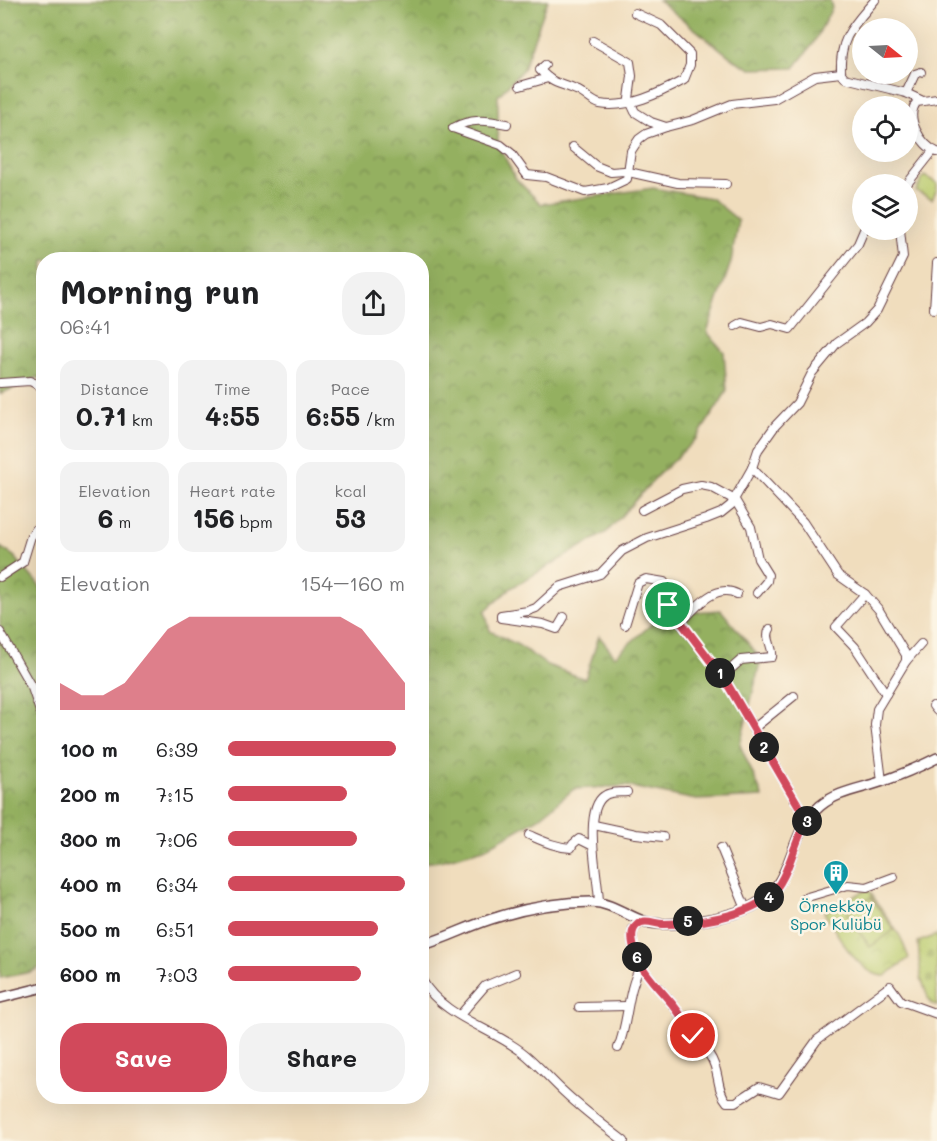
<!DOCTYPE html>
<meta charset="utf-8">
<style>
:root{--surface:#fff;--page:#f2f2f2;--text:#202124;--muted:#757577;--accent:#d1495b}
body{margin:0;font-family:Mali,sans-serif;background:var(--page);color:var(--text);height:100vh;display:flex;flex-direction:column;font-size:22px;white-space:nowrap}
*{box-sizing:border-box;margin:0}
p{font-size:20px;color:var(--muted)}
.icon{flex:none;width:33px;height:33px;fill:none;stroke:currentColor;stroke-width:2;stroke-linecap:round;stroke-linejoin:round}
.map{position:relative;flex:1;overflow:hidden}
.sheet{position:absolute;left:36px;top:252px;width:393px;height:852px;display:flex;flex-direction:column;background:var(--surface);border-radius:24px;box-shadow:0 6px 24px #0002}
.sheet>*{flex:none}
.needle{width:39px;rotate:108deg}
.controls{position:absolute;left:852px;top:18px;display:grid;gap:12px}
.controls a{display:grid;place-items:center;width:66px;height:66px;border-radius:50%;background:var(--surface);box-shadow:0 6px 24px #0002;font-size:30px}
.pin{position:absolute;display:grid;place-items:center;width:51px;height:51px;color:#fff;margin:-26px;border:3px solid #fff;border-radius:50%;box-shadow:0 2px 6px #0007}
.km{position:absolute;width:30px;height:30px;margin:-15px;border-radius:50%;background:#222;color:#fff;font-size:16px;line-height:30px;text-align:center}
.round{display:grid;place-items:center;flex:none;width:63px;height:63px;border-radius:24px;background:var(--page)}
.summary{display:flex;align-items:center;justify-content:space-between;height:102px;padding:0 24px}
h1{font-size:33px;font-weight:800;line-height:45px}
.stats{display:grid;grid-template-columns:repeat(3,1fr);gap:9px;height:102px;padding:6px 24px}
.stats div{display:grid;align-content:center;border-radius:15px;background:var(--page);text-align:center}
.stats b{font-size:26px;font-weight:800}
.stats small{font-size:16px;font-weight:400}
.stats p{font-size:16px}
.chart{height:168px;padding:12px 24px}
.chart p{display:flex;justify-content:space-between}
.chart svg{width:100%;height:108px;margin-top:6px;fill:var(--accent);opacity:.7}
.cta{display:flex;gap:12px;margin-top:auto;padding:12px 24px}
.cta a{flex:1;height:69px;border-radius:24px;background:var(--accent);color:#fff;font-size:24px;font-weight:800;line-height:69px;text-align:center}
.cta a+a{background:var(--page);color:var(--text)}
ul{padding:0 24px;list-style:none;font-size:20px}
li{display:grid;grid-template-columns:96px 72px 1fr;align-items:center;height:45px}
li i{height:15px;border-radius:8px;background:var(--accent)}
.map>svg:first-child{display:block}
.forest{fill:url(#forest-crowns);stroke:#6f6846;stroke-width:1.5}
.cemetery{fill:url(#cemetery-stones);stroke:#82764c;stroke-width:1.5}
.park{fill:url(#park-crowns);stroke:#82764c;stroke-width:1.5}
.garden{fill:#bbcc6e;stroke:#82764c;stroke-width:1.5}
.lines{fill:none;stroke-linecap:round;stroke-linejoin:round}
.minor-casing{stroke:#633c41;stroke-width:10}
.major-casing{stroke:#633c41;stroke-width:12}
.minor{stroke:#fff;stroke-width:8}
.major{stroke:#fff;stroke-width:9}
.route-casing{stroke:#fff;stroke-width:12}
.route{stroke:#d1495b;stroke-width:8}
.labels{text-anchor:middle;stroke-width:5;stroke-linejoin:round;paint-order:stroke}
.culture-label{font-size:16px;fill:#0d838f;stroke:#fcf5e5}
</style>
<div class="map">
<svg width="937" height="1141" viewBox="0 0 937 1141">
<defs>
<pattern id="forest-crowns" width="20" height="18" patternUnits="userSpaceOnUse" patternTransform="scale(1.5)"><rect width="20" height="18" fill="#94b061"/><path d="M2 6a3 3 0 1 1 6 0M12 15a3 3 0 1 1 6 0" fill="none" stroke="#7b8f50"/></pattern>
<pattern id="cemetery-stones" width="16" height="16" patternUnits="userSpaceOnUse" patternTransform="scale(1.5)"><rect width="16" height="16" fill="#bbcc6e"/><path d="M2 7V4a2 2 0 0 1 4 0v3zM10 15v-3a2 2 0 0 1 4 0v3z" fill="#a2af5f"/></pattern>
<pattern id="park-crowns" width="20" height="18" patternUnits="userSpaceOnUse" patternTransform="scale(1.5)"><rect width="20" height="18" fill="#bbcc6e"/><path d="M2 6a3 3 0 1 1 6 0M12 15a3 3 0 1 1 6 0" fill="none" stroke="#a2af5f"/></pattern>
</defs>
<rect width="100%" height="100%" fill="#fcf5e5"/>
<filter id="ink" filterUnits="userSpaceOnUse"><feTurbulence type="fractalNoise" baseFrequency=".0167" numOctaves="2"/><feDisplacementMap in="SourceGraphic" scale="12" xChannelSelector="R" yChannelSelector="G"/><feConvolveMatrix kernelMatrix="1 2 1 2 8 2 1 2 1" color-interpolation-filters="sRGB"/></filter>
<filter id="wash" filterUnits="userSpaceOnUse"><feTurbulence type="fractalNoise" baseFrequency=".008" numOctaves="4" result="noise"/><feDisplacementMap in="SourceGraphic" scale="24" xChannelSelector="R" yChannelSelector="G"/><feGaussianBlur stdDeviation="1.35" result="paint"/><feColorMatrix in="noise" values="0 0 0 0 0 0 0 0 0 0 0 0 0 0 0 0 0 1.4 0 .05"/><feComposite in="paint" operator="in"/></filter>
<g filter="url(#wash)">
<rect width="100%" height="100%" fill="#f0ddbd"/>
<g class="forest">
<polygon points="0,0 548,0 523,69 498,96 498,144 516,179 541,204 653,188 711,198 738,220 731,262 707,332 724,352 727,391 697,438 657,476 607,532 511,588 485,611 490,631 518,645 547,665 585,679 599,636 615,656 653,623 677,613 721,610 761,659 740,745 763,797 696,800 626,786 574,789 539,818 484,849 440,861 422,863 422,260 44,260 43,382 38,377 0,394"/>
<polygon points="658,0 830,0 832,8 813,44 794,68 751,69 733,59"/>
<polygon points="0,547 14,556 44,591 43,966 31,972 0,978"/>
</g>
<polygon class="cemetery" points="937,935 937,1006 930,1003 921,978 918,942"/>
<path class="park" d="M868,889L900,936L909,958L885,976C859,976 836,932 824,912Z"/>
<g class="garden">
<polygon points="924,176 937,183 937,189 932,199 916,191"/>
<polygon points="871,897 894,930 870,947 847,914"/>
</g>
</g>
<g filter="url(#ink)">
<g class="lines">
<defs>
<g id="minor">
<path d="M875,0C854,25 839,37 841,73L845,78L906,93L921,100"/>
<polyline points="593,41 630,62 632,76 629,99 635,112 651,122 666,127 693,120 732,104 774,99 815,76 841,73"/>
<path d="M545,65L540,70C554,85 558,82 576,90C585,93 591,102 600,104C628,109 660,93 684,80L690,65V54L661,25L635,13"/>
<polyline points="520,86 548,78"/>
<polyline points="906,93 915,74 921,72"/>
<path d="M937,99L917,102C904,117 921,146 937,152"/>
<polyline points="453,128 501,145 511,153 527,175 546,177 585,192 608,188 627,179 631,151 639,139 646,134 666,127"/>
<path d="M453,128C471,118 486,120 507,124"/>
<polyline points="573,147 596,166 611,172 624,171 678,183 726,184"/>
<polyline points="907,184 933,151"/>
<polyline points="934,309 937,263"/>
<polyline points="735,326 742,322 761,327 772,324 790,329 858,244 864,230"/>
<polyline points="0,383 30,381 44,388"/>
<polyline points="752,468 803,522 838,575 865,594 879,610 906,655 906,661 877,709 875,725 882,781"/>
<polyline points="642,510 682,489 701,485 711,487 735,500 751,527 758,559 768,575 767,581 757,593"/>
<polyline points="0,577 23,562 31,536 44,519"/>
<polyline points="865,594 836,627 855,647 886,694"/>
<polyline points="564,617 557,629 543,624 501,618 501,615 528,611 536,608 559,587 600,574 622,551 647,538 706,519 721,513 731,505 752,468 758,450 775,426 797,403 812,373 837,343 865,323 877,310 903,257 900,230"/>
<path d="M681,623C694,609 715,582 737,594"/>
<polyline points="625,625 638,583 646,579 664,582 667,605 670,610 725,680 807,820"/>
<polyline points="0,632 32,688 44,723"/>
<polyline points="906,661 921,644"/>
<path d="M723,676L741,660L772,657C774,647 764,638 770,629"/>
<polyline points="933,706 937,711"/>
<polyline points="753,729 794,696"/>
<polyline points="594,825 636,834 663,837"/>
<path d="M529,835C543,841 555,847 571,848L573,844L579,839L593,846"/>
<polyline points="721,848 746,909"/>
<polyline points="804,898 848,885 867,887 894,877"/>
<path d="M599,903C599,880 582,811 604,796C610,791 620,793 627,792"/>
<path d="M643,921L633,929C628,959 652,980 669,1000C678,1011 685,1023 693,1035C697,1042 705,1048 710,1056C720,1070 716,1090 727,1102H736L759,1087L779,1093L817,1040L890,986L901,1001L937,1014"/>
<path d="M422,980C443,1018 494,1028 526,1055C539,1066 550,1079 563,1091C582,1109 603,1125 624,1141"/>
<polyline points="579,1007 627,1006"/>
<polyline points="460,1015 485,986 516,973"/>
<path d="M618,1048C629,1022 626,993 641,965"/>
</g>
<g id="major">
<path d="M422,945C448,938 472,924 498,917C527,908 561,902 592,902C611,903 626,915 643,921C667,929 722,919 746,909C799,888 783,838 820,806C838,791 861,789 883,781C901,775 919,767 937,758"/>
<polyline points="0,998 44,987"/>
</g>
</defs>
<use href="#minor" class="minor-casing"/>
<use href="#major" class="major-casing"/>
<use href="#minor" class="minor"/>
<use href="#major" class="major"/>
</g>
</g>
<g class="lines" filter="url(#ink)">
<defs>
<path id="route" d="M668,605L725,680L807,820C793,843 789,880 768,897C744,917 694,924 663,924C655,924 644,918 637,925C627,933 635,953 640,963C647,977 658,987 668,999C678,1010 686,1023 693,1036"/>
</defs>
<use href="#route" class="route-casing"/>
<use href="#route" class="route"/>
</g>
<defs>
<symbol id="building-pin" viewBox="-11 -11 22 30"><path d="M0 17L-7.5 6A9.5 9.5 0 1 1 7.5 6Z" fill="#0f9aa8" stroke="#fcf5e5"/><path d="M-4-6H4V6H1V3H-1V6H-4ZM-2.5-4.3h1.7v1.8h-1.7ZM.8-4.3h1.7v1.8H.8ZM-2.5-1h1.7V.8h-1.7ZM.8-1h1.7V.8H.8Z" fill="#fff"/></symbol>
</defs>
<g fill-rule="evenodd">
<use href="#building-pin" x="821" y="858" width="30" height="40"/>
</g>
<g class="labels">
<g class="culture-label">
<text x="836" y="912">Örnekköy<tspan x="836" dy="18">Spor Kulübü</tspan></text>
</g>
</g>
</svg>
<div class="controls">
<a><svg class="needle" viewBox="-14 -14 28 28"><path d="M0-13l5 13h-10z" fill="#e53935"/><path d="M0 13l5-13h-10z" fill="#757577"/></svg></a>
<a><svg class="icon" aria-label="locate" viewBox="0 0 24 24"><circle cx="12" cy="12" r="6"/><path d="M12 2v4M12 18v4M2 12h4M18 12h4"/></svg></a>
<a><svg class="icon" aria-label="layers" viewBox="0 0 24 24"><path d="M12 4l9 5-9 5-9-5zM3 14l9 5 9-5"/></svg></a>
</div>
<div class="pin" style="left:668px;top:605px;background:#1e9e55"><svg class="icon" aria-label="arrive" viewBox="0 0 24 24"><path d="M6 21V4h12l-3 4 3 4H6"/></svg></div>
<div class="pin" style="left:693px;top:1036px;background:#d93025"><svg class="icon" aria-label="check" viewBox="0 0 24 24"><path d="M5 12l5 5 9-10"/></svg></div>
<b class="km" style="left:720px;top:673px">1</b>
<b class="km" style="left:764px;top:747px">2</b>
<b class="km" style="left:807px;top:821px">3</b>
<b class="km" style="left:769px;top:897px">4</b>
<b class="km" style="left:688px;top:921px">5</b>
<b class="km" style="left:637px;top:957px">6</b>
<section class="sheet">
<div class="summary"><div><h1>Morning run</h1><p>06:41</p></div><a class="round"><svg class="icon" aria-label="share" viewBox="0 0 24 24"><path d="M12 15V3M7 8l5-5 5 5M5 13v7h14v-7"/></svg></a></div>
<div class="stats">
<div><p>Distance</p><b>0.71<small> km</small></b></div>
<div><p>Time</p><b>4:55</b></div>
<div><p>Pace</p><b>6:55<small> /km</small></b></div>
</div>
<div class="stats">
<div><p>Elevation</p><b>6<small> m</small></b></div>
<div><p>Heart rate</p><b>156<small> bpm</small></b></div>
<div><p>kcal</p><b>53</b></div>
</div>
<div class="chart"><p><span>Elevation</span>154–160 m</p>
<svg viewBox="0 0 160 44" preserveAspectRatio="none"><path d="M0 44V33L10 38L20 38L30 33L40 22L50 11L60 6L70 6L80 6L90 6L100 6L110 6L120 6L130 6L140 11L150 22L160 33V44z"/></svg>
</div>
<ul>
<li><b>100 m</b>6:39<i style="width:95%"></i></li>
<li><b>200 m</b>7:15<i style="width:67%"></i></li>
<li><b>300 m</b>7:06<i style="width:73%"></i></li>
<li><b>400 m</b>6:34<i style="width:100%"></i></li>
<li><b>500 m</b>6:51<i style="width:85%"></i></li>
<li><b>600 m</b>7:03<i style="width:75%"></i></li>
</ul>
<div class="cta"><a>Save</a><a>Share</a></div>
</section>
</div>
